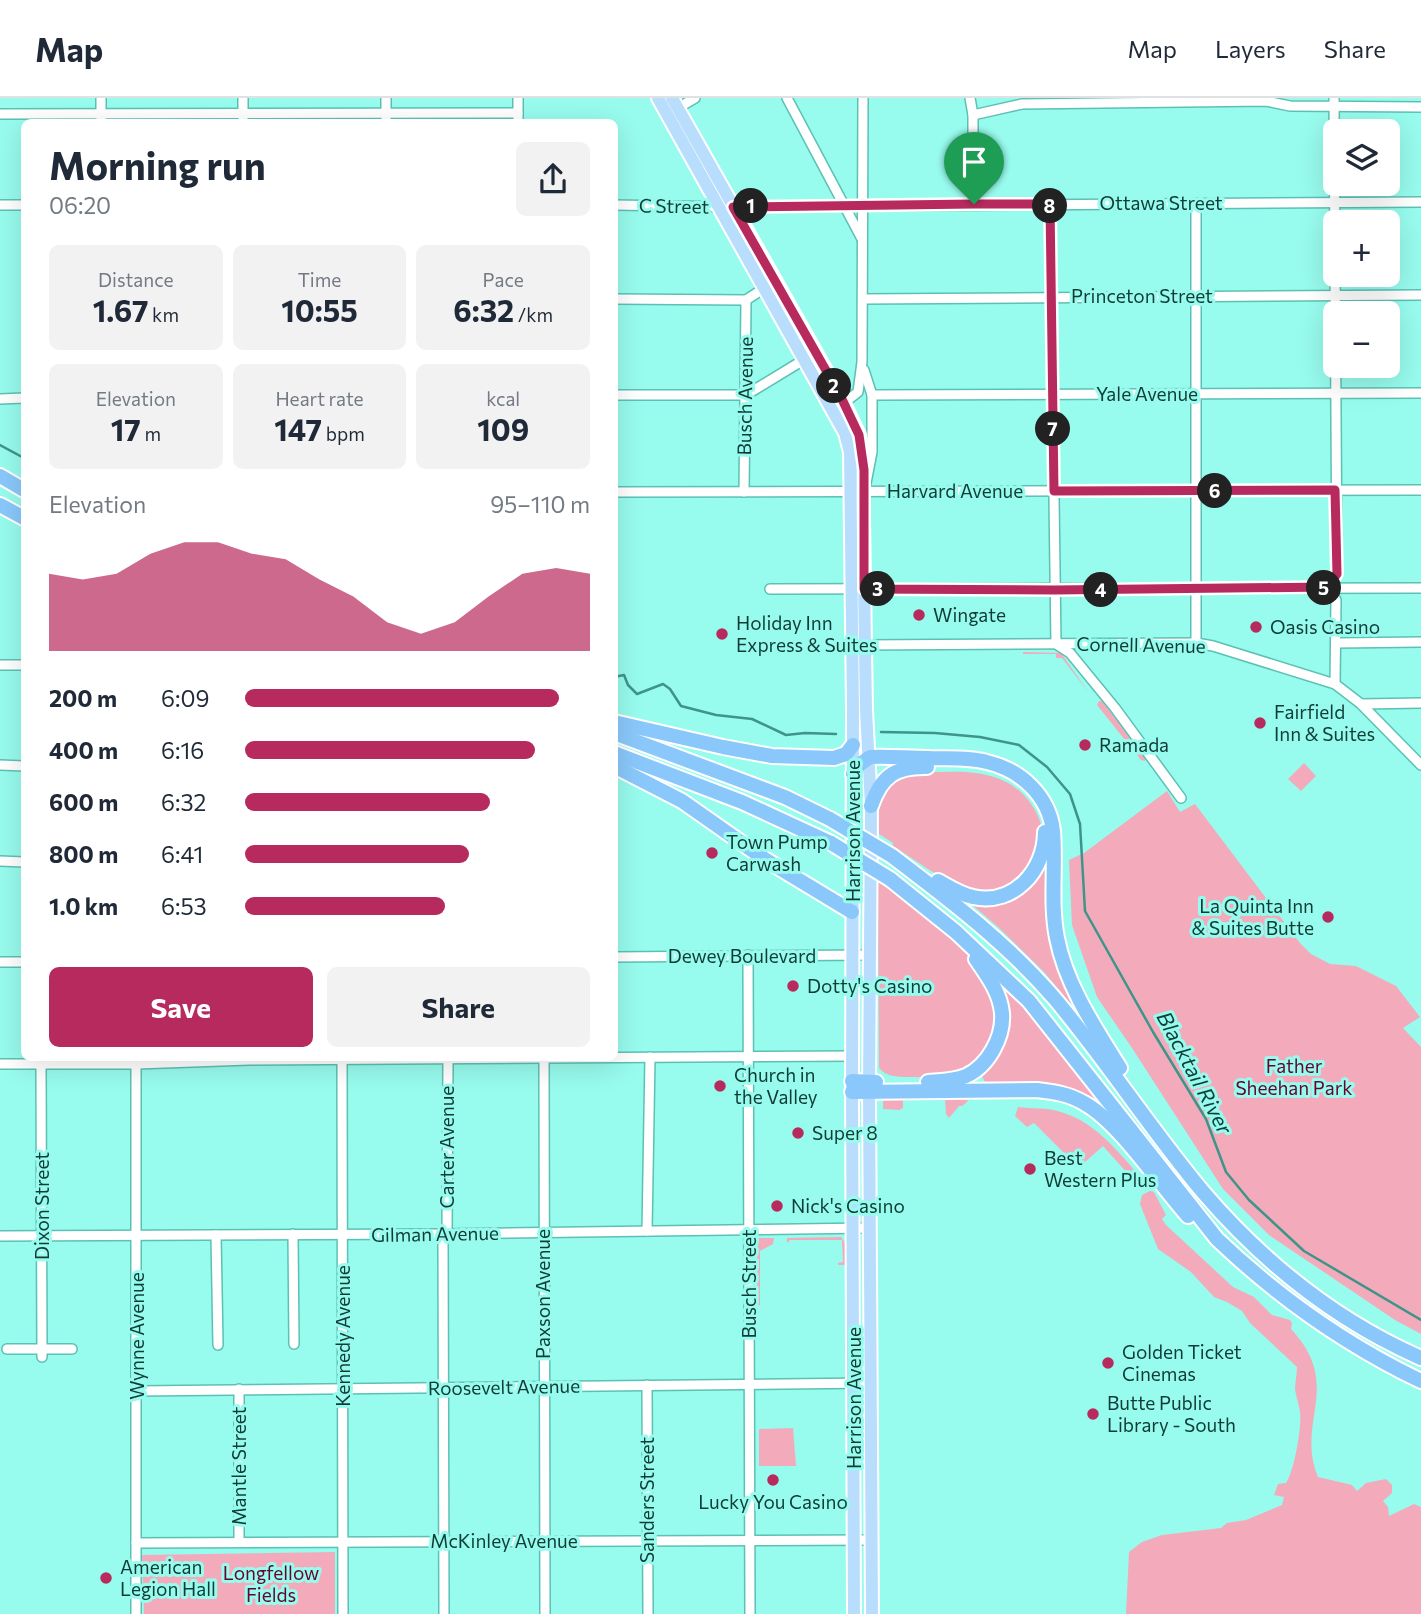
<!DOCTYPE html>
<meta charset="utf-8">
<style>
:root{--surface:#fff;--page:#f2f2f3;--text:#1f2937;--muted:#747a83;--line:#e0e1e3;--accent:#b72a5e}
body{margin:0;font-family:Commissioner,sans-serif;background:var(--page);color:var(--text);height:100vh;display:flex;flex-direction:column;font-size:26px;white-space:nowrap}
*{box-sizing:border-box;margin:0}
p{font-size:23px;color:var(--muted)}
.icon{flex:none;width:38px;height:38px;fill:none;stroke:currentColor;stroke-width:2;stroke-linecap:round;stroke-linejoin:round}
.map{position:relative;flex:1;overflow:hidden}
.sheet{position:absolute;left:21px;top:21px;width:597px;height:942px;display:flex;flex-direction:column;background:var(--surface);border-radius:10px;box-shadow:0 7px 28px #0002}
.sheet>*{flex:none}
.tools{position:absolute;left:1323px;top:21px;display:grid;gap:14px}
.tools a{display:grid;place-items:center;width:77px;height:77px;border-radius:10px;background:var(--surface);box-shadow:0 7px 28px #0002;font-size:35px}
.pin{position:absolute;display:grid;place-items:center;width:60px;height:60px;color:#fff;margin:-72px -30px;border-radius:50% 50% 50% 0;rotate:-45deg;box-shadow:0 0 7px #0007}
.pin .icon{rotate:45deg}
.km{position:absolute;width:35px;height:35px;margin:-18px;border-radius:50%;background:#222;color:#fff;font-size:19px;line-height:35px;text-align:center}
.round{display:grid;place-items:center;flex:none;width:74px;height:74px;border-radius:10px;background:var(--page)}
.headline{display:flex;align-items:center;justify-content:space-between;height:119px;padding:0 28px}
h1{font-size:38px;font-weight:700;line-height:52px}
.metrics{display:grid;grid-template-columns:repeat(3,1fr);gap:10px;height:119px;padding:7px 28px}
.metrics div{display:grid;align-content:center;border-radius:10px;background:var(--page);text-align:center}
.metrics b{font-size:30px;font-weight:700}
.metrics small{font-size:19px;font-weight:400}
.metrics p{font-size:19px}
.chart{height:196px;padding:14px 28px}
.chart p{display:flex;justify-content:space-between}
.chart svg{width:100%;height:126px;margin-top:7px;fill:var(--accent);opacity:.7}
.button{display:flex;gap:14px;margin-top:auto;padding:14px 28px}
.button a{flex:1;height:80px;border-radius:10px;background:var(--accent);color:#fff;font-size:28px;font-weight:700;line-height:80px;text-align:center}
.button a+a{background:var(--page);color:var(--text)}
ul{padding:0 28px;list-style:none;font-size:23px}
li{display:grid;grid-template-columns:112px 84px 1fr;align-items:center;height:52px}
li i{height:18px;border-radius:9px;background:var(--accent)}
header{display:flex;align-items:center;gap:42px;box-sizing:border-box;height:98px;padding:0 35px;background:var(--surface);border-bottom:2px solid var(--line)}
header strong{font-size:33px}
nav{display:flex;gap:38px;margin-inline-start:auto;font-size:24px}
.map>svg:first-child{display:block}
.green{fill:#f3abbc}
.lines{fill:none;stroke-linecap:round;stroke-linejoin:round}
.stream{stroke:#3f9489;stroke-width:2.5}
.minor-casing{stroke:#5cc1b4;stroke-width:12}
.major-casing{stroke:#fff;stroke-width:16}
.highway-casing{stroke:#fff;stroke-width:18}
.minor{stroke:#fff;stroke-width:9}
.major{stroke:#b9defd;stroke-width:12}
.highway{stroke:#8ac8fb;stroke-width:14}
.highway-bridge-casing{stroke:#fff;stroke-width:18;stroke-linecap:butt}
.highway-bridge{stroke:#8ac8fb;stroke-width:14}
.route-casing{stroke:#fff;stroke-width:14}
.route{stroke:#b72a5e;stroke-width:9}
.poi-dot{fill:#b72a5e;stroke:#97fbed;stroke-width:2.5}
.labels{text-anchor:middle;stroke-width:6;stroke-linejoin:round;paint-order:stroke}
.street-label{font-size:19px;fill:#0f3c36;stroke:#97fbed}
.poi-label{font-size:19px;fill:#0f3c36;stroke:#97fbed;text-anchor:start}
.park-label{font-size:19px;fill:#65052e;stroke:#97fbed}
.water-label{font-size:21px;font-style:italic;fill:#103f39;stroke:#97fbed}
</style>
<header>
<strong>Map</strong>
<nav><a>Map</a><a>Layers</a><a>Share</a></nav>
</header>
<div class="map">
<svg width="1421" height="1516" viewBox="0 0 1421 1516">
<rect width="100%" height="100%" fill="#97fbed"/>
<g class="green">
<polygon points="1023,554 1061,555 1089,595 1062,560 1056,560 1056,556 1023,556"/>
<polygon points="1099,603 1102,603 1146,658 1145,663 1141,662 1097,607"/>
<polygon points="1304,665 1316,678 1301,693 1288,681"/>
<path d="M927,674C953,674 982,671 1006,684C1026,693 1048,723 1041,746C1032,773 1008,799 978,794C948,788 919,764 893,748V745L879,736C879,717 876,689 898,679C906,675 918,675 927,674Z"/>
<polygon points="1167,693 1180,714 1195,706 1300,845 1311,856 1330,866 1356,868 1396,888 1420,919 1403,930 1421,949 1421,1236 1395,1222 1269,1137 1223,1091 1132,950 1097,899 1072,827 1069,762 1084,755"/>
<polygon points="1046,770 1074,902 1070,905 1044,874 998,829 970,805 1029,789"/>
<path d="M878,781L891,789L892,792L898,793C930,820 976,854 993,893C1005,924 991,961 961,974C947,981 929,979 914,979C902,979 887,980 879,970Z"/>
<path d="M1000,884L1021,904L1098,1003L990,987L985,984L981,976C998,955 1014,935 1007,905C1005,897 1002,890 1000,884Z"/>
<polygon points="965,999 968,1003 962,1008 959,1008 949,1020 946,1016 945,1001 903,1002 903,1010 899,1012 883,1011 883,1002 888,1000"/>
<path d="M1018,1009C1032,1011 1047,1009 1061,1014C1096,1024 1121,1057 1144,1083L1138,1087L1103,1048L1085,1064H1073L1034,1025L1027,1029L1015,1018Z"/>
<path d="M1150,1093L1154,1094L1166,1117L1162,1121L1166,1127L1233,1189L1254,1199L1272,1217L1290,1222L1292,1225L1291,1231C1344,1288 1295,1323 1318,1379L1352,1387L1357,1393L1366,1385L1386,1381L1392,1387V1395L1383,1403L1388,1409L1389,1418L1414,1406L1421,1409V1516H1126L1129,1454L1142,1444L1162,1437L1221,1430L1227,1425L1246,1422L1282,1407L1284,1399L1274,1397L1278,1386L1286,1385C1294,1373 1302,1330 1300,1314C1299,1306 1296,1299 1295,1291C1295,1284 1297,1277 1297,1269L1250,1225L1242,1213L1227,1204L1214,1199L1191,1174L1158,1151L1140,1106L1142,1097Z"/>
<polygon points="841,1139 845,1145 845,1167 838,1167 838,1165 843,1164 842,1142 790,1142 787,1145 787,1140"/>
<polygon points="757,1140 774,1140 773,1146 760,1153 760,1207 757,1207"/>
<polygon points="793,1330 796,1368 759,1368 759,1331"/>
<polygon points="335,1454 335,1516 144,1516 142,1457"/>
</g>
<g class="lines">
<g class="stream">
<polyline points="0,347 24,360"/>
<polyline points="614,579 624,577 628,587 637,596 663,586 670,591 681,608 716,617 752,621 786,637 805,635 836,636"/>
<polyline points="881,634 935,635 980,639 1019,647 1047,669 1070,696 1080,726 1085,813 1153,934 1206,1021 1226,1074 1249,1102 1304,1153 1421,1222"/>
</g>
<defs>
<g id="minor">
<polyline points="243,0 243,24"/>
<polyline points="518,0 518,24"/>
<polyline points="787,0 862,141"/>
<polyline points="970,0 973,17 973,106"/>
<polyline points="1334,0 1337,476 1327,489 1336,502 1335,586"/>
<polyline points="676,11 695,0"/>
<polyline points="0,16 518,15"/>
<polyline points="973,17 1022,6 1266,3 1290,8 1421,9"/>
<polyline points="101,24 101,0"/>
<polyline points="386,24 386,0"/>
<polyline points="1196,105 1196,545"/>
<polyline points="1050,106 1056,546 1070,555 1115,610 1181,700"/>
<polyline points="0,107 24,107"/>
<polyline points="614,107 733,109 1421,104"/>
<polyline points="614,201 746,202 769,187"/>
<polyline points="863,201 1421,197"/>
<polyline points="864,272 872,297 872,354 866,385"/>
<polyline points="614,297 746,297 815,255"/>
<polyline points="872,297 1421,295"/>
<polyline points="0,301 24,300"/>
<polyline points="840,308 858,294 862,264 863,0"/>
<polyline points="614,394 1421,392"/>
<polyline points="744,394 746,202"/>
<polyline points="770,491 1421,490"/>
<polyline points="1336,545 1421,544"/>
<polyline points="865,547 1196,545 1213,548 1335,586 1361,606 1421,667"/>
<polyline points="0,567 24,567"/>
<polyline points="1361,606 1421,605"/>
<polyline points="0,667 24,668"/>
<polyline points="0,763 24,764"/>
<polyline points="748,857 750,1516"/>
<polyline points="614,859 870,857"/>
<polyline points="0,864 24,864"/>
<polyline points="342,959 343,1516"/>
<polyline points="544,959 545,1516"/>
<polyline points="0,966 136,966 249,962 852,958"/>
<polyline points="41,966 42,1259"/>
<polyline points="647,1133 650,959"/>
<polyline points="293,1136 294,1246"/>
<polyline points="443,1136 444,1516"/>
<polyline points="447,1136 448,962"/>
<polyline points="216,1137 218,1247"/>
<polyline points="0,1138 443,1136 869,1130"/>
<polyline points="7,1251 72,1251"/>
<polyline points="647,1287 648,1516"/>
<polyline points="239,1291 239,1444"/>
<polyline points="138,1293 871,1285"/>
<polyline points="136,1445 872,1442"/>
<polyline points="136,1516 136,959"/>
</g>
<g id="major">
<polyline points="658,0 845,335 850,354 853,612 852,994 854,1516"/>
<polyline points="672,0 840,297 859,337 862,354 866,612 871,708 869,993 872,1516"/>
</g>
<g id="highway">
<polyline points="0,378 24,392"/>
<polyline points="0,407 24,420"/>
<polyline points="614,624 723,649 772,658 834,660 846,656 853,647"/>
<polyline points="614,635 785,699 830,721"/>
<polyline points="614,655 742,704 831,745"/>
<polyline points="614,668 682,703 766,762 852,814"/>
<path d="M853,676L859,667L870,659C889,658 909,660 929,660C948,661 968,659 987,664C1021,672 1049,698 1053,733C1056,769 1050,805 1057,840C1066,887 1095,930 1120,970"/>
<path d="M871,708C881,678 896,668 927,669"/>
<path d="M892,758C950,802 1007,845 1055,901C1107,963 1151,1032 1203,1094C1263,1164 1337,1223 1421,1260"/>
<path d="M890,781L956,834L1029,903L1217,1141C1278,1199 1344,1246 1421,1283"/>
<path d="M938,783C949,789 961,797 973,799C1014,808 1045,772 1045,734"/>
<polyline points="852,983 876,984"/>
<path d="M928,984C940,983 954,983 966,978C988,968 1004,939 1002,915C1000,894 987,877 976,861"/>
<path d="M852,994L1037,992C1054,994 1069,996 1084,1005C1119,1024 1160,1087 1188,1118"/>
</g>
</defs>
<use href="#minor" class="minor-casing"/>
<use href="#major" class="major-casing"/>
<use href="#highway" class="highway-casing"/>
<use href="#minor" class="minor"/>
<use href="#major" class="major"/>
<use href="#highway" class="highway"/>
<defs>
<g id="highway-bridge">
<polyline points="830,721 892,758"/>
<polyline points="831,745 890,781"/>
</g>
</defs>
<use href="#highway-bridge" class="highway-bridge-casing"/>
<use href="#highway-bridge" class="highway-bridge"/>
</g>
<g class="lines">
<defs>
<polygon id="route" points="974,106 1050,106 1054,393 1335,392 1337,476 1327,489 1055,492 864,491 864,372 859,337 840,297 733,109"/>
</defs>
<use href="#route" class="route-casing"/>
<use href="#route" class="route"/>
</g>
<g class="poi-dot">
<circle cx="919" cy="517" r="7"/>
<circle cx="1256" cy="529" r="7"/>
<circle cx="722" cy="536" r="7"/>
<circle cx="1260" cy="625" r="7"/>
<circle cx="1085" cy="647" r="7"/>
<circle cx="712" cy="755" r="7"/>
<circle cx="1328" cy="819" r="7"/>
<circle cx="793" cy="888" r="7"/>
<circle cx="720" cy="988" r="7"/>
<circle cx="798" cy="1035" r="7"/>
<circle cx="1030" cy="1071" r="7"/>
<circle cx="777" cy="1108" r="7"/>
<circle cx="1108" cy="1265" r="7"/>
<circle cx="1093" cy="1316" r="7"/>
<circle cx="773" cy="1382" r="7"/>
<circle cx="106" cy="1480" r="7"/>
</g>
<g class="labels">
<g class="street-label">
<text x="1161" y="112">Ottawa Street</text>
<text transform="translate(674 108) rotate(1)" y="7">C Street</text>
<text x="1142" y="205">Princeton Street</text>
<text x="1147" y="303">Yale Avenue</text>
<text transform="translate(745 298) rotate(-89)" y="7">Busch Avenue</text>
<text x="955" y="400">Harvard Avenue</text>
<text transform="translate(1141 547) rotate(1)" y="7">Cornell Avenue</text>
<text transform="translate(853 733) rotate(-90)" y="7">Harrison Avenue</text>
<text x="742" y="865">Dewey Boulevard</text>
<text transform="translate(447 1049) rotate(-90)" y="7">Carter Avenue</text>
<text transform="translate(42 1108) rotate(-90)" y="7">Dixon Street</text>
<text transform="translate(435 1136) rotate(-1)" y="7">Gilman Avenue</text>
<text transform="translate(749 1186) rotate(-90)" y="7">Busch Street</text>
<text transform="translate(543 1196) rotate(-90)" y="7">Paxson Avenue</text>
<text transform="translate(137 1238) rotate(-90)" y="7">Wynne Avenue</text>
<text transform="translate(343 1238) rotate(-90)" y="7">Kennedy Avenue</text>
<text transform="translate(504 1289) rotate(-1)" y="7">Roosevelt Avenue</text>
<text transform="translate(854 1300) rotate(-90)" y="7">Harrison Avenue</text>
<text transform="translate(239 1368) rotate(-90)" y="7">Mantle Street</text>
<text transform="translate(647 1402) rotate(-90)" y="7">Sanders Street</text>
<text x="504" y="1450">McKinley Avenue</text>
</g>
<g class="poi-label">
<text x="933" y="524">Wingate</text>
<text x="736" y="532">Holiday Inn<tspan x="736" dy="22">Express &amp; Suites</tspan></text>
<text x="1270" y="536">Oasis Casino</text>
<text x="1274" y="621">Fairfield<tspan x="1274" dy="22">Inn &amp; Suites</tspan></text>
<text x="1099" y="654">Ramada</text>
<text x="726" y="751">Town Pump<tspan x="726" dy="22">Carwash</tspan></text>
<text x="1314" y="815" text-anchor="end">La Quinta Inn<tspan x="1314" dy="22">&amp; Suites Butte</tspan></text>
<text x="807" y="895">Dotty's Casino</text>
<text x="734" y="984">Church in<tspan x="734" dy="22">the Valley</tspan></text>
<text x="812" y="1042">Super 8</text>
<text x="1044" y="1067">Best<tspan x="1044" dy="22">Western Plus</tspan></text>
<text x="791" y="1115">Nick's Casino</text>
<text x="1122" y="1261">Golden Ticket<tspan x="1122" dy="22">Cinemas</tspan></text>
<text x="1107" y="1312">Butte Public<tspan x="1107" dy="22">Library - South</tspan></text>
<text x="773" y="1411" text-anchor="middle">Lucky You Casino</text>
<text x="120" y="1476">American<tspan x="120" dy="22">Legion Hall</tspan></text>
</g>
<g class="park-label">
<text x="1294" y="975">Father<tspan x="1294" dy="22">Sheehan Park</tspan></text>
<text x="271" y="1482">Longfellow<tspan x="271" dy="22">Fields</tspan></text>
</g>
<g class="water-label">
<text transform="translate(1194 975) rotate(62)" y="7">Blacktail River</text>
</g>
</g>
</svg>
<div class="tools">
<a><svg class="icon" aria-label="layers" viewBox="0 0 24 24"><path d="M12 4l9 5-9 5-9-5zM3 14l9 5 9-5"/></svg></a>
<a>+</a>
<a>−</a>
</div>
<div class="pin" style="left:974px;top:106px;background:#1e9e55"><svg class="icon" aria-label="arrive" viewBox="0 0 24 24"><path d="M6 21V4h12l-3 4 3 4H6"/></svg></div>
<b class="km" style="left:751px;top:108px">1</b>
<b class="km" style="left:834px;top:288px">2</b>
<b class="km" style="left:878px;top:491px">3</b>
<b class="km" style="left:1101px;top:492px">4</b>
<b class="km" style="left:1324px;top:490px">5</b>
<b class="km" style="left:1215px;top:393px">6</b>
<b class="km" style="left:1053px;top:331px">7</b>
<b class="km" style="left:1050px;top:108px">8</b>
<section class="sheet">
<div class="headline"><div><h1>Morning run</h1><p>06:20</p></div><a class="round"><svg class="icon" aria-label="share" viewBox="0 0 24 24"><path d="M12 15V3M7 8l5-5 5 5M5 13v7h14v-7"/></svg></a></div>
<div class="metrics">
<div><p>Distance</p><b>1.67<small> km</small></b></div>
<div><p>Time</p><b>10:55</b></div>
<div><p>Pace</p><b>6:32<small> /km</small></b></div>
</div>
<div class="metrics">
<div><p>Elevation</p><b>17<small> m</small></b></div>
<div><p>Heart rate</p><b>147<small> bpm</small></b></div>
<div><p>kcal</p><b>109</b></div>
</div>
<div class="chart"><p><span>Elevation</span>95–110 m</p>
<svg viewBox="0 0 160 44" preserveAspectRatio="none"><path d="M0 44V17L10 19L20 17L30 10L40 6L50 6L60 10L70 12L80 19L90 25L100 34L110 38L120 34L130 25L140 17L150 15L160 17V44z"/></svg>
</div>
<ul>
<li><b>200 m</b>6:09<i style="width:91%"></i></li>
<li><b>400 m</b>6:16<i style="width:84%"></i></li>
<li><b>600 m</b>6:32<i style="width:71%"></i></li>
<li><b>800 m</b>6:41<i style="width:65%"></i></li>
<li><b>1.0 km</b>6:53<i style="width:58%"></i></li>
</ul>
<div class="button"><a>Save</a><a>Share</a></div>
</section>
</div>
